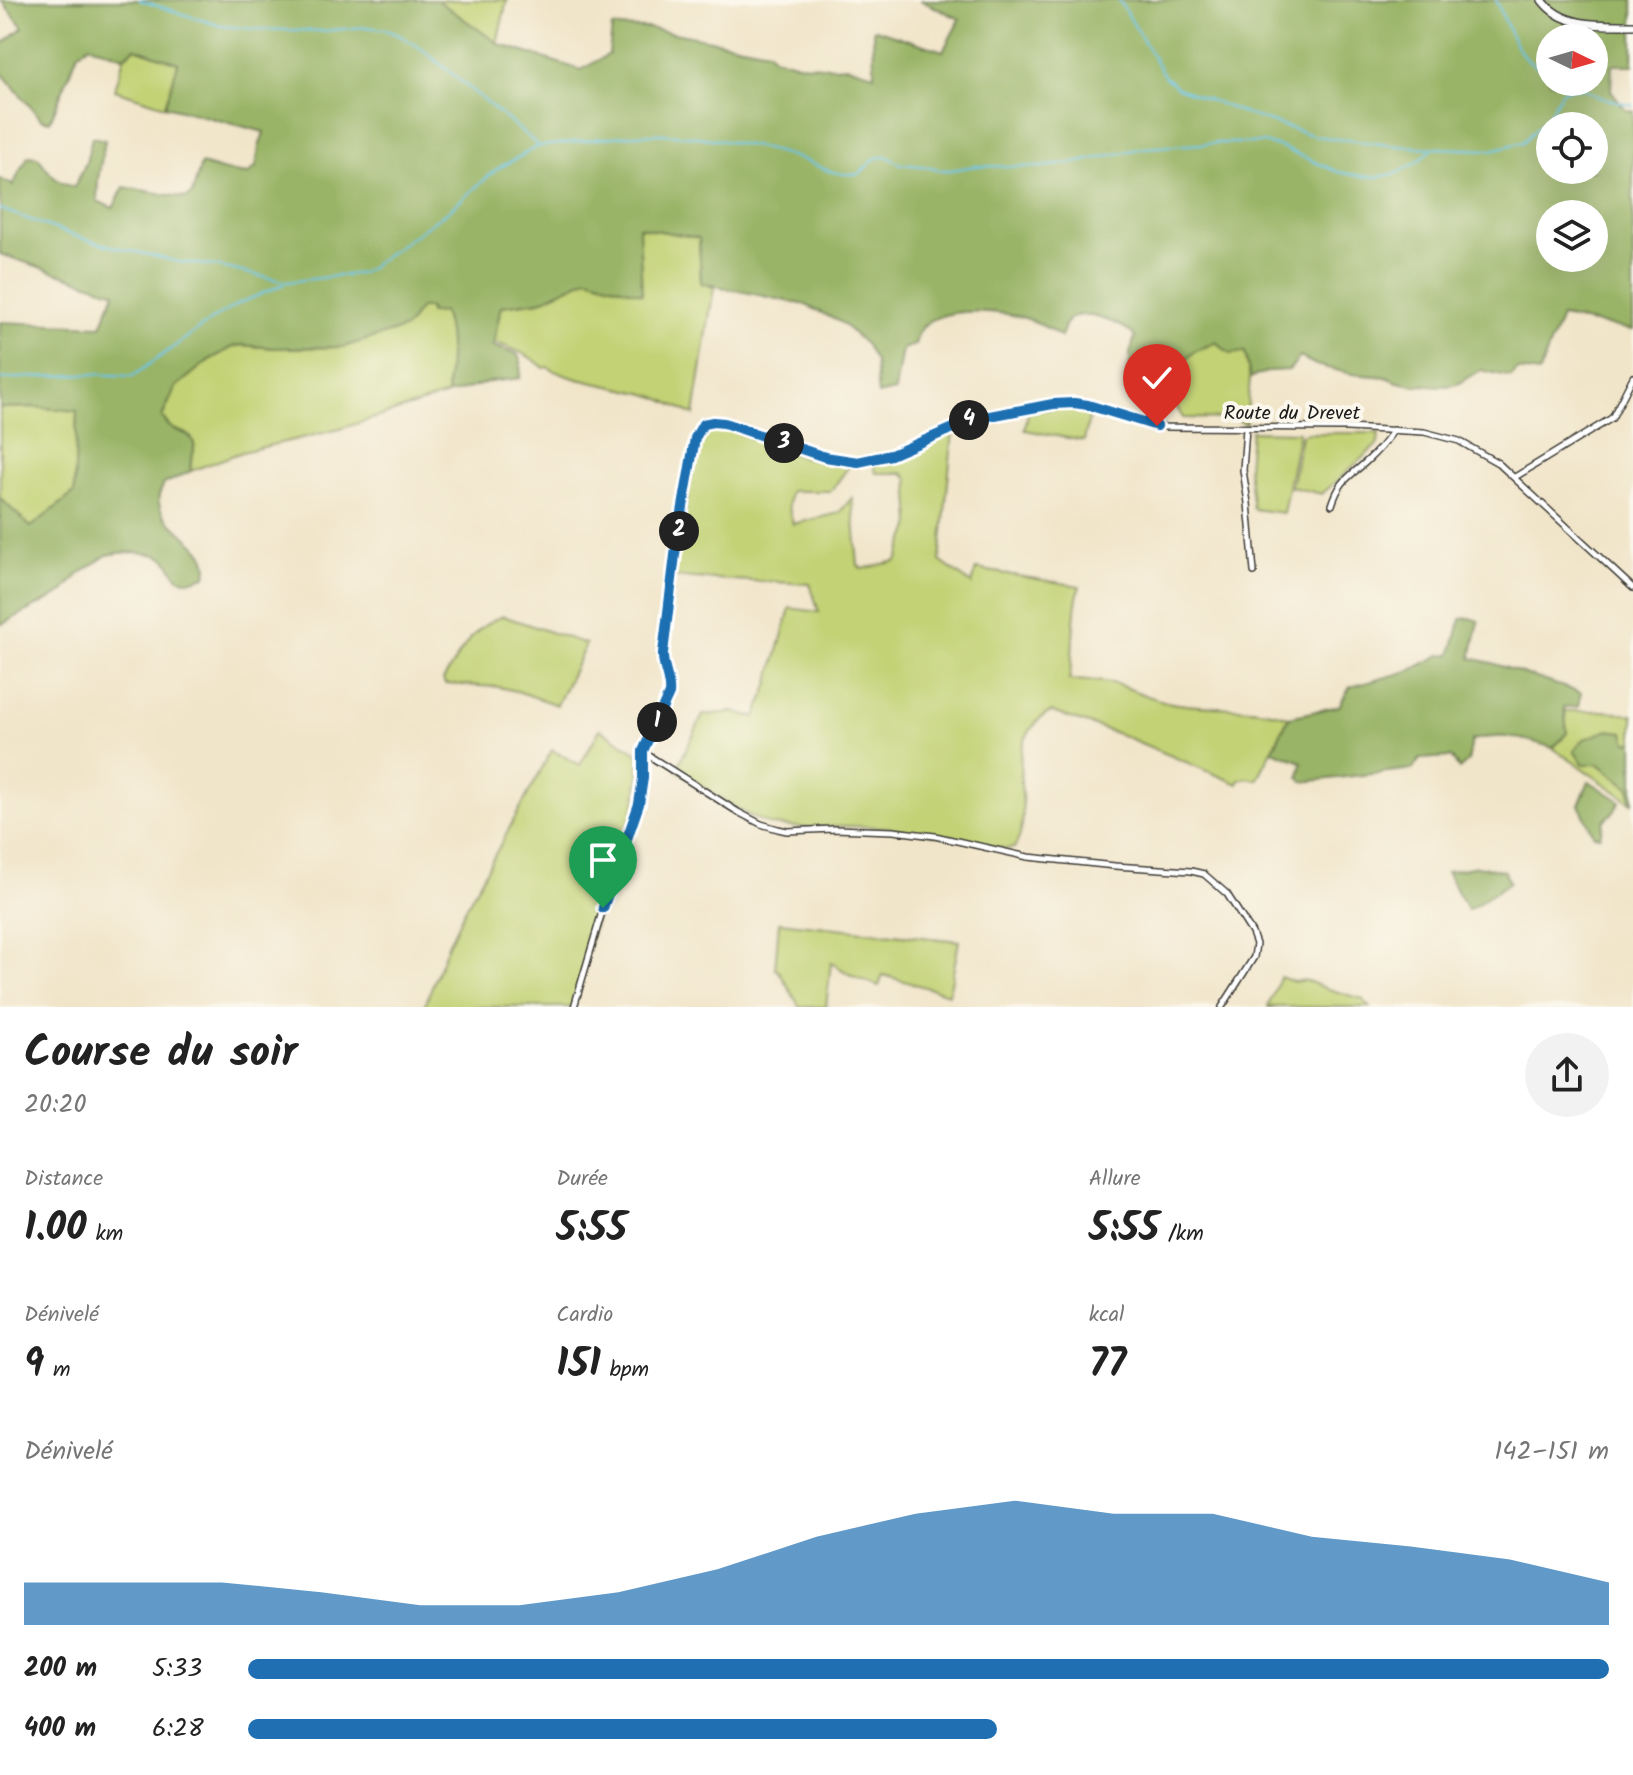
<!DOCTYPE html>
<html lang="fr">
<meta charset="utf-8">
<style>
:root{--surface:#fff;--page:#f2f2f2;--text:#222;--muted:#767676;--accent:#1f6fb2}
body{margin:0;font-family:Kalam,sans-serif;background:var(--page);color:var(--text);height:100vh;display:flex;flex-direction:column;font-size:30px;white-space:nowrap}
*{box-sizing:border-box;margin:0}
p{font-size:26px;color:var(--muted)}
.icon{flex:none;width:44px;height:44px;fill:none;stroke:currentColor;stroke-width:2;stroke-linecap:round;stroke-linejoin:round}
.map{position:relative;height:1007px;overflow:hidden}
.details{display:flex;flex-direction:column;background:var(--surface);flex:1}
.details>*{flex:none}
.needle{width:52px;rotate:95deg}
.controls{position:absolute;left:1536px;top:24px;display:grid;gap:16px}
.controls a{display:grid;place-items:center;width:72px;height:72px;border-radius:50%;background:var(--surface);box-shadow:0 8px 32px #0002;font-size:40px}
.pin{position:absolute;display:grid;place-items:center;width:68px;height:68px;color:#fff;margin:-82px -34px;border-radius:50% 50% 50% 0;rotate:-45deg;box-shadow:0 0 8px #0007}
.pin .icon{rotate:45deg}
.km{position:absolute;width:40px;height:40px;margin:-20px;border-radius:50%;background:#222;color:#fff;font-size:22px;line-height:40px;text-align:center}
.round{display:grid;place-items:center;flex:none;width:84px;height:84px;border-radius:42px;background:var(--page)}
.overview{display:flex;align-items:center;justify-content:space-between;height:136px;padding:0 24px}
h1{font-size:44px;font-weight:600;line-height:60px}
.metrics{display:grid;grid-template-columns:repeat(3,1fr);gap:12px;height:136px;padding:8px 24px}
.metrics div{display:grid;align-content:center}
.metrics b{font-size:40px;font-weight:600}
.metrics small{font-size:22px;font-weight:400}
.metrics p{font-size:22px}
.chart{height:224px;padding:16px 24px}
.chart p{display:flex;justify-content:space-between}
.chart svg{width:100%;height:144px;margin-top:8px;fill:var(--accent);opacity:.7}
ul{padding:0 24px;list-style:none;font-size:26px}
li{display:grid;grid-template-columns:128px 96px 1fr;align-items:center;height:60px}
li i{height:20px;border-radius:10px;background:var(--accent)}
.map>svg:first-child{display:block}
.green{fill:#c2d274;stroke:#6f7748;stroke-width:2}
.forest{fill:#99b466;stroke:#5a6841;stroke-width:2;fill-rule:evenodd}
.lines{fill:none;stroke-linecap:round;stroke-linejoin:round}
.stream{stroke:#66c4e4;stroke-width:2}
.street-casing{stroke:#3c3a36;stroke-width:8}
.secondary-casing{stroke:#3c3a36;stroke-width:10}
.street{stroke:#fff;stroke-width:5}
.secondary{stroke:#fff;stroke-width:7}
.route-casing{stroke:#fff;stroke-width:16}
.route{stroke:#1f6fb2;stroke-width:10}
.labels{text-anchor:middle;stroke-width:8;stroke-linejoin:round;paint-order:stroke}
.street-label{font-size:20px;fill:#1c1c1c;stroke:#fbf7ec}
</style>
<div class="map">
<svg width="1633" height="1007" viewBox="0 0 1633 1007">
<rect width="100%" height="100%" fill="#fbf7ec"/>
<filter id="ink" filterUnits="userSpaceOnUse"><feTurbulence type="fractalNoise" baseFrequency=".0125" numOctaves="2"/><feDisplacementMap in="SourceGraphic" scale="16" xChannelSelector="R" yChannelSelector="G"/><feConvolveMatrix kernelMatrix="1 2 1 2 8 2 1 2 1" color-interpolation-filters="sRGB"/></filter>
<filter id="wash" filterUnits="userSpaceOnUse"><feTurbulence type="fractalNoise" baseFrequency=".006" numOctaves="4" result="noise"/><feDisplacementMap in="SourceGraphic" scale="32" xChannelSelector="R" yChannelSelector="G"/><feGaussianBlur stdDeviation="1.8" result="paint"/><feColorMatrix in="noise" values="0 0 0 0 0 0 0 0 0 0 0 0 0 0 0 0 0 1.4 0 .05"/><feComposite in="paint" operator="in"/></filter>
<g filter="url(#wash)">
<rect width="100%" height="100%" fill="#f1e5c9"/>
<g class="green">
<polygon points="437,0 507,0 497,43"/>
<polygon points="135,48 179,63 165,106 115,90 124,57"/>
<path d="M638,227L699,238L701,283L714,287L694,415C681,409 667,401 653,396C628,388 566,381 548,367L544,368C529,354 513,349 493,342L501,306L540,301L588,278Z"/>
<path d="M420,308H429V313L443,312C453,338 448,367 447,395L340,429L242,452L191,471C188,460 196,454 194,444C191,434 179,433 172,428C169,427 164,419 162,417L176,386L209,360L233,347L241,345L273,348L343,347L406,328Z"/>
<polygon points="1216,342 1245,352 1250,378 1246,424 1236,419 1183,418 1176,406 1167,403 1167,395 1126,375 1130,362 1147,363 1173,371 1194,352"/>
<polygon points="32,407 77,410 74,493 31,528 0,498 0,408"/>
<polygon points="1064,407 1091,410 1084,441 1025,430 1028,412"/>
<path d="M719,425C760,441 805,463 849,466L831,491H790L788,505L793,524L839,513L852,498L858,565L862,569L897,561L911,524L908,478L902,473H876L873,464L907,453L953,432L940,561L972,584L976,569L1080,586C1071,616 1075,649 1069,680C1085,681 1104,680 1119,685C1137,691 1153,700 1172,703C1211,710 1253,704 1289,717L1257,780L1247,778L1239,780L1238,784L1119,734L1052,712C1043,714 1039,719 1033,727C1004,760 1037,812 1014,848L1005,849L955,838L885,827L846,826L806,828L771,825L752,817L731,805L676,770L703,715L733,712L756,717L769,683L790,608L819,612L810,584L675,577L676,557L699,436L704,429Z"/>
<polygon points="1251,431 1299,432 1283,513 1253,509 1248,468"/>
<polygon points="1305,433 1379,433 1378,444 1322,494 1291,487 1301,436"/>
<path d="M503,616L586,644L557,705L520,692L498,687L445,684L443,680C460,654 471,627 503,616Z"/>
<polygon points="1565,711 1605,711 1633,715 1633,743 1627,742 1599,764 1630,788 1631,802 1553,748 1567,733"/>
<polygon points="600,729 639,754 639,777 635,806 604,892 572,1007 424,1007 448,945 463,913 552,750 580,765"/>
<polygon points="779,922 959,941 949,994 883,975 879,986 853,976 831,963 826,1007 800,1007 779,971 775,969"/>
<polygon points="1280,977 1294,982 1305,980 1325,988 1362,999 1370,1007 1268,1007"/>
</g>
<g class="forest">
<path d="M1,0H437L499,44L581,70L609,54L612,27L648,28L768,51L773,57L799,64L834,67L846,66L874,74L873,31L875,29L943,51L960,19L920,0H1633V65H1612L1611,90L1626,110L1633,111V330L1561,317L1539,373L1518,370L1511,377L1481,370L1460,383L1450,386L1412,385L1398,382L1386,377L1352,374L1316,365L1300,357L1289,370L1269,371L1250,378L1245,352L1230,354L1216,342L1194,352L1173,371L1147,363L1130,362V353L1135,337C1127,325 1090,312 1075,316C1066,319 1064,328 1061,337C1052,331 1043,325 1033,321C1007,310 936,303 919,332C917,336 916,341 915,345L902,349L895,391L878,395L875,362L866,345L842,323L806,305L701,283L699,238L639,227L642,294L588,278L540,301L501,306L493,346L517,354L521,360L520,378L490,382L447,395C448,367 453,338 443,312L429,313V308H420L406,328L343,347L273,348L241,345L233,347L209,360L176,387L162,417C164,419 169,427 172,428C180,433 191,432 194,444C196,454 188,460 191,471L164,484C163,486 159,494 159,496C154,529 215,540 206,576L189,581L178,578L166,559L157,555L137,552L119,553L107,555L79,574L62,593L0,625V498L31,527L74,493L77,411L32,407L0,408V322L101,326L115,292L0,254V179L13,185L28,156L38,157C49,172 55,183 74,187L86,163L92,137L105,140L98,179L97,201L113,208L124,187L186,198L192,194L201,164L225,171L248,174L256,167L259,147L264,132L165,106L178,63L135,48L124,57L89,45L78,53L50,121L41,119L0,71V46L23,27ZM1550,38H1594V82H1550ZM1550,126H1594V170H1550ZM1550,214H1594V258H1550Z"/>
<path d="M1470,618L1479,621L1471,658L1492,663L1581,693L1578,707H1564L1567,733L1553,748C1524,738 1503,733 1472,740L1468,761L1459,769L1451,757L1420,759L1413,769L1303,782L1299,777L1302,762L1272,751L1289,717L1339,706L1350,687L1412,670L1440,655L1451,654L1461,619Z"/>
<polygon points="1608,730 1624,732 1627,742 1633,743 1633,804 1631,802 1630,788 1599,764 1583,764 1574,751 1584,739"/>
<polygon points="1589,781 1620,801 1614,812 1604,820 1600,836 1594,835 1579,805"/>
<polygon points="1477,866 1505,871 1509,883 1468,910 1446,872"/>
</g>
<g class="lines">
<g class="stream">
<path d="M139,0L221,26L255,29L323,31L365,27L384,29L403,37L422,49L539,146C579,143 620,133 661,134C686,135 716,139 741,144C758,147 777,151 794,157C822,165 827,176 859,174L876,158L886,156L900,164L922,166L939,170H951L975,166L1040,167L1075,163L1143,148L1216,143H1263L1278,146L1338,172L1360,176L1378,177L1398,173L1416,163L1434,148L1492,150L1523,142L1548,116L1562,91L1569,89"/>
<polyline points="1119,0 1165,77 1178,88 1246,114 1315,136 1397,146 1433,148"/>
<polyline points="1496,0 1514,42 1525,58 1550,75"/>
<polyline points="1560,82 1568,88"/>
<polyline points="1570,89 1583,88 1599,97 1633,105"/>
<polyline points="0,209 78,237 107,245 179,262 216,266 287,282 362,273 448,211 497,169 539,146"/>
<polyline points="0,379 93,374 133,376 214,318 238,304 284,284"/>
</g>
</g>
</g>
<g filter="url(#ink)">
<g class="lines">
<defs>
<g id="street">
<polyline points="1246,428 1243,470 1248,503 1254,572"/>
<polyline points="1515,477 1612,418 1633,377"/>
<path d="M1332,505C1340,479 1350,477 1368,460C1378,451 1386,441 1394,430"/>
<polyline points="643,752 738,812 761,824 778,829 787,831 834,829 893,831 935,836 1028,857 1115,866 1191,871 1204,874 1227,894 1252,933 1256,944 1254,957 1222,1007"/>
<path d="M574,1007L607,895L639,804L643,778V751L669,694C671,680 662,668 663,653L676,547L695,438C701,422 707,419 724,423L825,457L847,461L869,460L891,455L974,419L1064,403L1088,405L1165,427L1347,428L1424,432L1459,441L1498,463L1633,588"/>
</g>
<path id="secondary" d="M1542,0C1562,28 1602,25 1633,25"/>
</defs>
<use href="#street" class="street-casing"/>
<use href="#secondary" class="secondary-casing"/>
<use href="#street" class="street"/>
<use href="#secondary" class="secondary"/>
</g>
</g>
<g class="lines" filter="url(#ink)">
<defs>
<path id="route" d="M603,908L639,804L643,778V751L669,694C671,680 662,668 663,653L676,547L695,438L703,424L713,422L724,423L825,457L858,462L891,455L974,419L1053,404L1074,403L1088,405L1157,426"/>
</defs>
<use href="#route" class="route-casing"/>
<use href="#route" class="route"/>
</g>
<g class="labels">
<g class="street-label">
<text x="1292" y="419">Route du Drevet</text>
</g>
</g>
</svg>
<div class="controls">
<a><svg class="needle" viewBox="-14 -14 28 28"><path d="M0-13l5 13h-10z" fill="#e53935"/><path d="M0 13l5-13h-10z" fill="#767676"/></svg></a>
<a><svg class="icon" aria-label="locate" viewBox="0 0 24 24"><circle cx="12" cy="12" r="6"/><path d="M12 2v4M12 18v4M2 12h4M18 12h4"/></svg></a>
<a><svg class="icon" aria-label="layers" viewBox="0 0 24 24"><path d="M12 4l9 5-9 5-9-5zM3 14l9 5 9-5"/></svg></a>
</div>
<div class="pin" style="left:603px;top:908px;background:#1e9e55"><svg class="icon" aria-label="arrive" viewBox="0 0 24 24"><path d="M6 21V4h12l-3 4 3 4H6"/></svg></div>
<div class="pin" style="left:1157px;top:426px;background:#d93025"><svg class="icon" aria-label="check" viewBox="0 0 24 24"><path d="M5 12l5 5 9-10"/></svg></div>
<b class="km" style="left:657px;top:722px">1</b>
<b class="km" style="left:679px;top:531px">2</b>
<b class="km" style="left:784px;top:443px">3</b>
<b class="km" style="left:969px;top:420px">4</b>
</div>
<section class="details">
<div class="overview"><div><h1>Course du soir</h1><p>20:20</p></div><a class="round"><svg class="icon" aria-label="share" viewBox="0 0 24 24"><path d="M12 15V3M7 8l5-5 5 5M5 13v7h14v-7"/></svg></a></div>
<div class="metrics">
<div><p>Distance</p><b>1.00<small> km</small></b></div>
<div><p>Durée</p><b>5:55</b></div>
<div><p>Allure</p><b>5:55<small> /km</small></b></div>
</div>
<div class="metrics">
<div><p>Dénivelé</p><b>9<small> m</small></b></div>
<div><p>Cardio</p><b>151<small> bpm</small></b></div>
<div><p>kcal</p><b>77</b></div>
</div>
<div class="chart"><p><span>Dénivelé</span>142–151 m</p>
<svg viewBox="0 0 160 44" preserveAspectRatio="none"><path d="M0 44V31L10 31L20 31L30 34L40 38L50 38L60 34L70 27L80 17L90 10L100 6L110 10L120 10L130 17L140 20L150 24L160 31V44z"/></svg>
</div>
<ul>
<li><b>200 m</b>5:33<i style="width:100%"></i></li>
<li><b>400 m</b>6:28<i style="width:55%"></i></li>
</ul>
</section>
